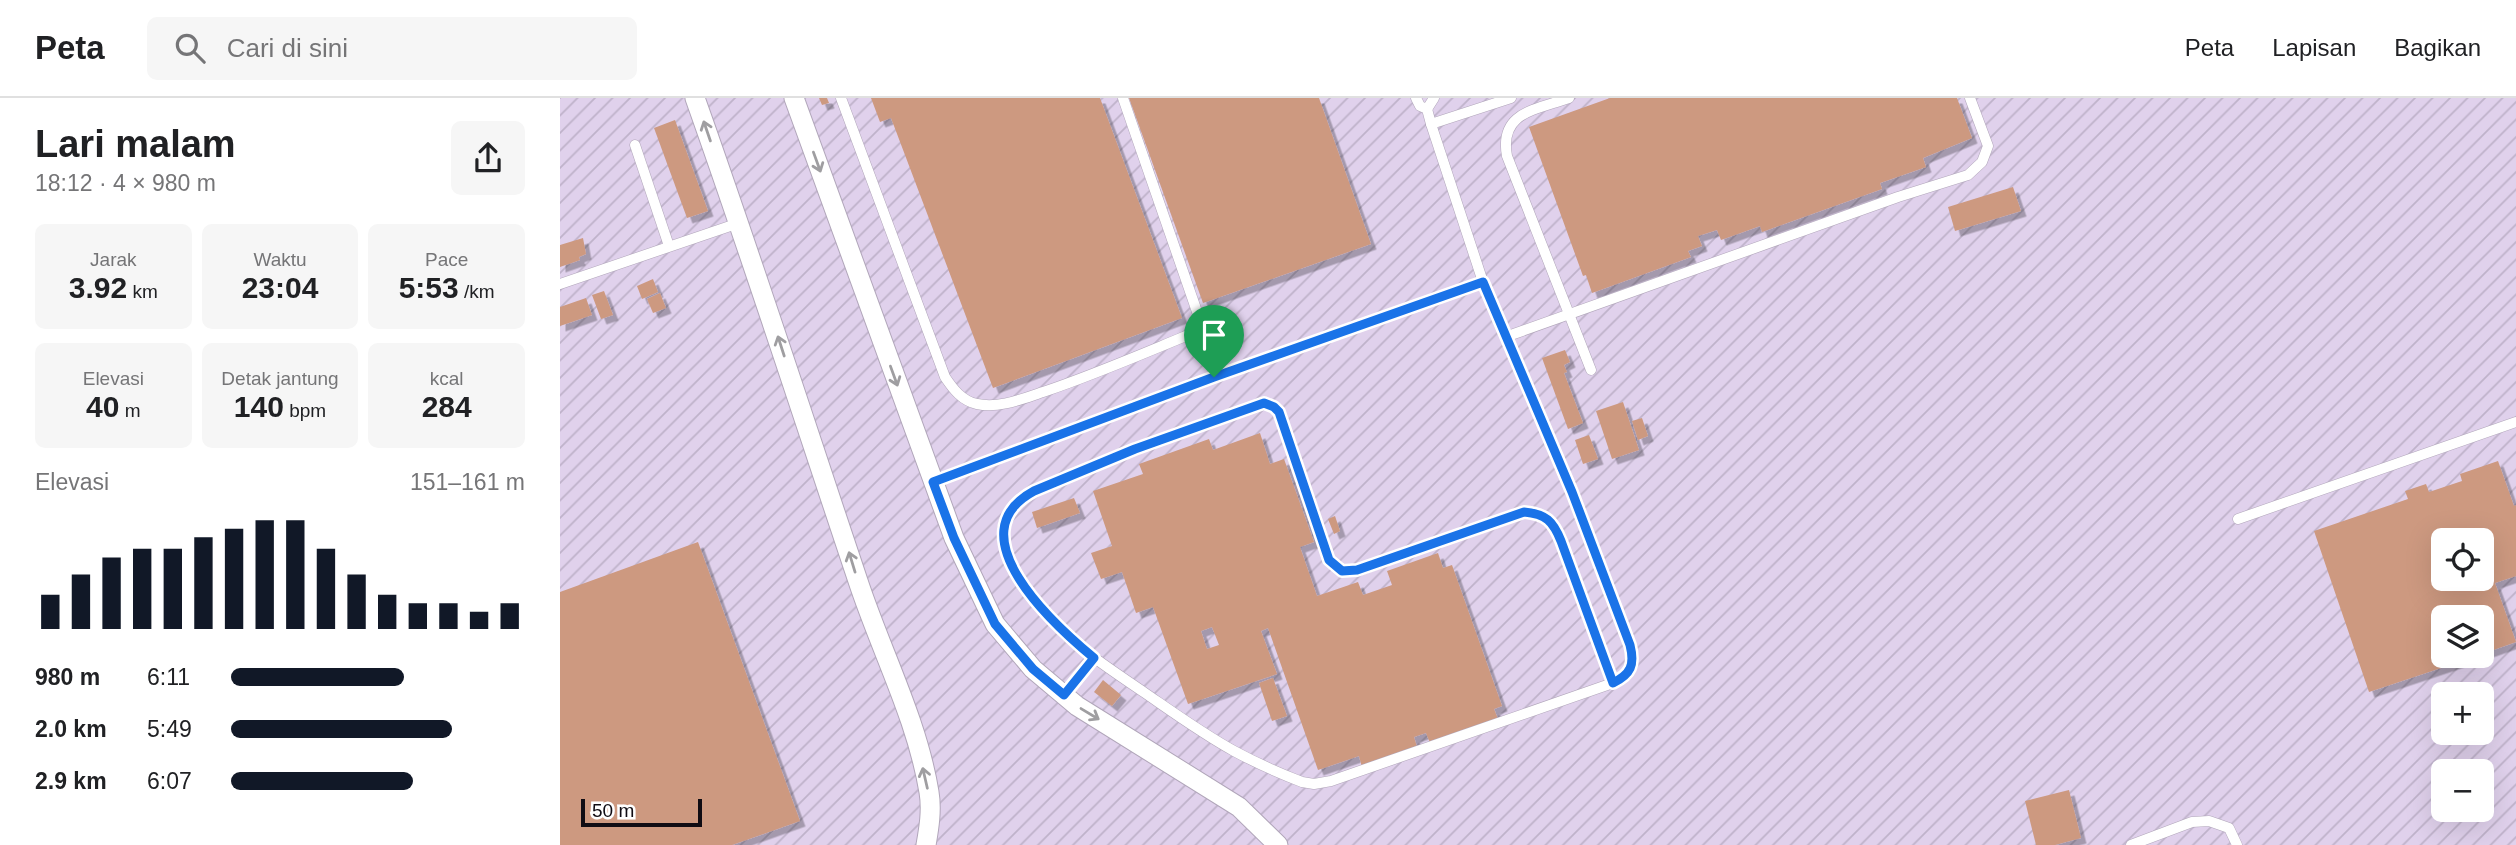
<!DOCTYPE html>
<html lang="id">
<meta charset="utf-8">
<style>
:root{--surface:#fff;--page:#f6f6f6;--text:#202124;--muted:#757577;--line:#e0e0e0;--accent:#111827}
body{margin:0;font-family:Arial,sans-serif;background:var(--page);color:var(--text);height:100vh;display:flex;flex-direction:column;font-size:26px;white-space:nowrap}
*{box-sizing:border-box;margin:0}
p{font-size:23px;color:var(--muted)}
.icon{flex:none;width:38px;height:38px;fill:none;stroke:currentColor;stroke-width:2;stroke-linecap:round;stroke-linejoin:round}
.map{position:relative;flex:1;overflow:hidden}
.sheet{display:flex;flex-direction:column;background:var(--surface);width:560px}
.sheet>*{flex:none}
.controls{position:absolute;left:1871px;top:430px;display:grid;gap:14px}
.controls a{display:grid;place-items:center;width:63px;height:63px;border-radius:10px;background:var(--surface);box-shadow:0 7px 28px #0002;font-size:35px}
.scale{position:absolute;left:21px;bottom:18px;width:121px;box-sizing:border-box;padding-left:7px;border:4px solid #100c13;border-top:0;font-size:19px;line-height:24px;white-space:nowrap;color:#100c13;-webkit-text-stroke:5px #fff;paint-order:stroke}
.pin{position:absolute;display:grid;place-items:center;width:60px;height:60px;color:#fff;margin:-72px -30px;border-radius:50% 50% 50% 0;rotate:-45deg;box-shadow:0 0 7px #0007}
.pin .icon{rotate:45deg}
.round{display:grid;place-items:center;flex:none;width:74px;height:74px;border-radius:10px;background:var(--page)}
.headline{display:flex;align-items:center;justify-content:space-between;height:119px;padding:0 35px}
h1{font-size:38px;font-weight:800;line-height:52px}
.stats{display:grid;grid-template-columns:repeat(3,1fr);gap:10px;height:119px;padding:7px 35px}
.stats div{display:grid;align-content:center;border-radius:10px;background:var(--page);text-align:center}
.stats b{font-size:30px;font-weight:800}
.stats small{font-size:19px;font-weight:400}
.stats p{font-size:19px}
.chart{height:196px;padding:14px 35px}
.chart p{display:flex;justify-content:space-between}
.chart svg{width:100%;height:126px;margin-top:7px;stroke:var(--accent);stroke-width:6}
ul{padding:0 35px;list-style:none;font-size:23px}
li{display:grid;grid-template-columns:112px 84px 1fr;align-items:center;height:52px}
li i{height:18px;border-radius:9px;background:var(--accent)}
header{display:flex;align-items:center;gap:42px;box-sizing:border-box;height:98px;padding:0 35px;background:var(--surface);border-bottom:2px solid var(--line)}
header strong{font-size:33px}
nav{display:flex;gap:38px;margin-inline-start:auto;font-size:24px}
.search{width:490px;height:63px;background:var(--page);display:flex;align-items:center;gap:18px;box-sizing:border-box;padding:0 24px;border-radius:10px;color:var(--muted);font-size:26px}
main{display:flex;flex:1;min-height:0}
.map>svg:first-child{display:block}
.industrial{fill:url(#industrial-furrows);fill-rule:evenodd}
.building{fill:#cd9980;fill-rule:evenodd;filter:url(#shadow)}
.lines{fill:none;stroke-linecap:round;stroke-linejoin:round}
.service-casing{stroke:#b1a6ba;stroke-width:11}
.minor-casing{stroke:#b1a6ba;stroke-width:21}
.service{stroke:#fff;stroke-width:10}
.minor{stroke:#fff;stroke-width:19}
.oneway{stroke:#9f9ea1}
.route-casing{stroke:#fff;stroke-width:14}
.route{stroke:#1a73e8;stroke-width:9}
</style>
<header>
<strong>Peta</strong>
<div class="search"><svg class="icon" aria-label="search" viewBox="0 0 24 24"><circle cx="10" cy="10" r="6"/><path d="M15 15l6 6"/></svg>Cari di sini</div>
<nav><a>Peta</a><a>Lapisan</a><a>Bagikan</a></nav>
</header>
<main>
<section class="sheet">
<div class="headline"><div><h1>Lari malam</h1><p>18:12 · 4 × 980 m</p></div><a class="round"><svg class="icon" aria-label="share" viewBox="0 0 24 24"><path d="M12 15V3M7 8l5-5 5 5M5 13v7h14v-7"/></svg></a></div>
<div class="stats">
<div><p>Jarak</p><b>3.92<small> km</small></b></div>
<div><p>Waktu</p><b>23:04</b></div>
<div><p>Pace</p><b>5:53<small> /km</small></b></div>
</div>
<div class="stats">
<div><p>Elevasi</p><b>40<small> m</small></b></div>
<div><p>Detak jantung</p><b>140<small> bpm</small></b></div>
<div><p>kcal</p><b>284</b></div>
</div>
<div class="chart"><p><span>Elevasi</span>151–161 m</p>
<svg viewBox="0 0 160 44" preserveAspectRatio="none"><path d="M5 44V32M15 44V25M25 44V19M35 44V16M45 44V16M55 44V12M65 44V9M75 44V6M85 44V6M95 44V16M105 44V25M115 44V32M125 44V35M135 44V35M145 44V38M155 44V35"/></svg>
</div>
<ul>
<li><b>980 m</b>6:11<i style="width:59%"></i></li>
<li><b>2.0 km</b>5:49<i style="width:75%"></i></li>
<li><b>2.9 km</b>6:07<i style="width:62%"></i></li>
</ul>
</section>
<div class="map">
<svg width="1956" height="747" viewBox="0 0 1956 747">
<defs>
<pattern id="industrial-furrows" width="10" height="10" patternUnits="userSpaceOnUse" patternTransform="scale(1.75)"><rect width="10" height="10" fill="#e0d1ec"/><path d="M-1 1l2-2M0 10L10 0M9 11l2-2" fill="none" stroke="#bfb2ca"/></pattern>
<filter id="shadow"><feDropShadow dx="5.5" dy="5.5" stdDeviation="0" flood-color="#0004"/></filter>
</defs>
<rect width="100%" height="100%" fill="#ebe0f5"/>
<path class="industrial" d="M0,0H1956V747H0ZM1883,443H1922V481H1883ZM1883,520H1922V558H1883ZM1883,597H1922V635H1883ZM1883,674H1922V712H1883Z"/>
<g class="building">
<polygon points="259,0 267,0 269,5 262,7"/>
<polygon points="311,0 540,0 622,220 433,290 331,20 320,24"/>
<polygon points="569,0 759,0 811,146 643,205"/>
<polygon points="1050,0 1397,0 1412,40 1363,60 1366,69 1320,85 1322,91 1202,134 1200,128 1161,142 1157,132 1138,138 1142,148 1128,153 1131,159 1032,195 1026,177 1023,178 969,29"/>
<polygon points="115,22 148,113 127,120 94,30"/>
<polygon points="1453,89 1461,113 1395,133 1388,109"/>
<polygon points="23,140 26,156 19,159 20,162 0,169 0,147"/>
<polygon points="93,181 98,194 82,201 77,188"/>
<polygon points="44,193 53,217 41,221 32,197"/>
<polygon points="100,195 106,210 93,215 87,201"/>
<polygon points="26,200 32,217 0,228 0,209"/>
<polygon points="1005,252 1010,264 1004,267 1007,274 1004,275 1023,325 1008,331 982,260"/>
<polygon points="1063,304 1079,352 1052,361 1036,313"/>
<polygon points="1082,320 1088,338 1078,342 1072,323"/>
<path d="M700,335L710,366L724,361L754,444L740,449L757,498L798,484L803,497L832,487L827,473L878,455L883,470L892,467L942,608L934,611L938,621L870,645L866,635L854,639L857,649L802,669L799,658L758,672L708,530L701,533L717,576L628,606L593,509L576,515L562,474L541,481L531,455L552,448L533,393L583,376L579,366L649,341L653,352ZM652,529L659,547L647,551L641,533Z"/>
<polygon points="1029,337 1038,361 1023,366 1015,342"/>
<path d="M1938,363L1954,408L1956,407V478L1935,485L1956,544L1922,556V520H1883V558L1914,559L1809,594L1754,433L1848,401L1845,393L1866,386L1869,394L1902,383L1900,376ZM1883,443H1922V481H1883Z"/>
<polygon points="514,400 520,415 477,430 472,414"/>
<polygon points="775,418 780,433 774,436 768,421"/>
<polygon points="138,444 240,723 172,747 0,747 0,494"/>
<polygon points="713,580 727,618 712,623 699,585"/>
<polygon points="543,582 561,597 552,608 534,594"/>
<polygon points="1509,692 1521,740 1495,747 1476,747 1465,703"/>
</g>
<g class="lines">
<defs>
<g id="service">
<path d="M281,0L385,279C393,291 402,303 417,306C440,311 464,300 486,293C539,275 591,252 643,231"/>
<polyline points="563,0 643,231 654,279"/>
<polyline points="856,0 860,8 867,11 871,26 951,0"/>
<path d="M1009,0C975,12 939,14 947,58L1031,272"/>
<polyline points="867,11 874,0"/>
<path d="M871,26L923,184L1012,394L1070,547C1075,567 1071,576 1053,585L771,683L754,686L742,684C719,675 696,665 674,653C643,636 614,615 585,595C559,577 532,560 508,539C497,530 489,518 480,507C449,471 418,423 473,393L575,351L704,305L714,309L719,314L769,462L782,473H797L964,414C986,416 993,423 1001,443L1053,585"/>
<polyline points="75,47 109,148"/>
<polyline points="0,186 179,125"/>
<polyline points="948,238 1338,99 1408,77 1422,64 1428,48 1410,0"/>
<polyline points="373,384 654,279 923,184"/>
<polyline points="1678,421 1956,324"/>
<polyline points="504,597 534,560"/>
<polyline points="1571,747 1632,724 1649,723 1669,730 1677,747"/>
</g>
<g id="minor">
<path d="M135,0C192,160 244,322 298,483C321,553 357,621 369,694C372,712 369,730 366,747"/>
<polyline points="234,0 394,440 435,526 473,571 517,608 679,709 718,747"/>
</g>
</defs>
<use href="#service" class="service-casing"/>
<use href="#minor" class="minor-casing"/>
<use href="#service" class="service"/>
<use href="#minor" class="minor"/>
</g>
<defs><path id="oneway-shaft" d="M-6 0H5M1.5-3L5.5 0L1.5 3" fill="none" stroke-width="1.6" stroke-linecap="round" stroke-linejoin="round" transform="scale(1.75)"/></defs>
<g class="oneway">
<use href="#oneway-shaft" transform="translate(147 33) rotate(-109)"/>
<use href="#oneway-shaft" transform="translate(257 64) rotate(70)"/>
<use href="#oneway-shaft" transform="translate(221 248) rotate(-108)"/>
<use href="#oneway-shaft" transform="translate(334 278) rotate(70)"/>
<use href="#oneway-shaft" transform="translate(292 464) rotate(-107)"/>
<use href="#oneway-shaft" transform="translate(530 616) rotate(31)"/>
<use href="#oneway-shaft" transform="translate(365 680) rotate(-103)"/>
</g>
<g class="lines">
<defs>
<path id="route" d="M923,184L1012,394L1070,547C1075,567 1071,576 1053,585L1001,443C993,423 986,416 964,414L797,472L782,473L769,462L719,314L714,309L704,305L575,351L474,393C394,436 493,526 534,560L504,597L473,571L435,526L394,440L373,384L654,279Z"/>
</defs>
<use href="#route" class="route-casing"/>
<use href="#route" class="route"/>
</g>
</svg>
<div class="controls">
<a><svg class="icon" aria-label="locate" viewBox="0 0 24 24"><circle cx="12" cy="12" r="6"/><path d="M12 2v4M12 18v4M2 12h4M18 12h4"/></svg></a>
<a><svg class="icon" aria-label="layers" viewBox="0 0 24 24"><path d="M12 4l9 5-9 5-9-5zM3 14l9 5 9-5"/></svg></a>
<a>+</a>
<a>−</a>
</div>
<div class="scale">50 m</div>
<div class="pin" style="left:654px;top:279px;background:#1e9e55"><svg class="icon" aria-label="arrive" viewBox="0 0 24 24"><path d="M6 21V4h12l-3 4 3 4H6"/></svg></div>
</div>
</main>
